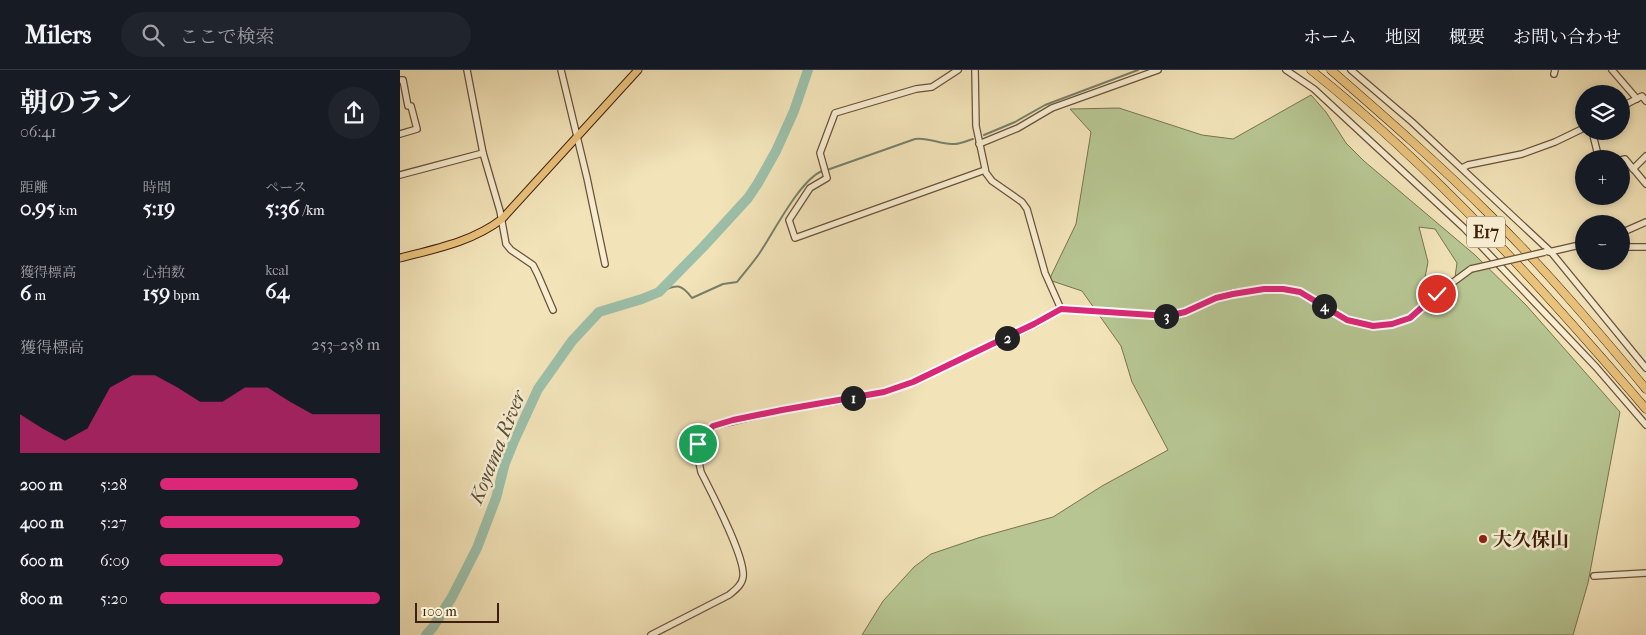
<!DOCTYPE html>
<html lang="ja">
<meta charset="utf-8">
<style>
:root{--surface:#171b24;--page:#20242c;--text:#f1f3f6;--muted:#9ea1a6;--line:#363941;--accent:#db2777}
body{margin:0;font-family:"IM FELL French Canon","Noto Serif JP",serif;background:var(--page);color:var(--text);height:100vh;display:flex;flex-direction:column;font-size:19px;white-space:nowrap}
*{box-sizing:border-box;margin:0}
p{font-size:16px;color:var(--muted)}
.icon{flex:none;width:28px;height:28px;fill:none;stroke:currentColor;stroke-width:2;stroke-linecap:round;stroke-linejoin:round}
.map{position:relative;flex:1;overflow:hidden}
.side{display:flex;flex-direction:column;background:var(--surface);width:400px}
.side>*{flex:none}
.buttons{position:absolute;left:1175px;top:15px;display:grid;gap:10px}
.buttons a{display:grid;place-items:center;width:55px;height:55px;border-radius:50%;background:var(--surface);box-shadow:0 2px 8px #0003;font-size:25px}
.scale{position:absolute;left:15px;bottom:12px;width:84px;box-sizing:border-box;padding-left:5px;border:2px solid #3f200e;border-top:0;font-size:14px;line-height:18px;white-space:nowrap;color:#3f200e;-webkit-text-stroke:4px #f7edd1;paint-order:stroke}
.pin{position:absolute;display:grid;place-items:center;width:42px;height:42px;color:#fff;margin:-21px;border:2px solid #fff;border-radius:50%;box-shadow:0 1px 5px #0007}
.km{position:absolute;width:25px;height:25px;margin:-12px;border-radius:50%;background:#222;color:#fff;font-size:14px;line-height:25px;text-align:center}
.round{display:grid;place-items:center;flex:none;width:52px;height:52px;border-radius:26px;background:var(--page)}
.overview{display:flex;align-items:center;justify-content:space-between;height:85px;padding:0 20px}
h1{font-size:28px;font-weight:700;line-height:38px}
.stats{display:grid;grid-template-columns:repeat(3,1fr);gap:8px;height:85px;padding:5px 20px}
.stats div{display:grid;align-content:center}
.stats b{font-size:21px;font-weight:700}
.stats small{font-size:14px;font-weight:400}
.stats p{font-size:14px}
.chart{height:140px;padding:10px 20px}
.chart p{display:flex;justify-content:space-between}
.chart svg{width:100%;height:90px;margin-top:5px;fill:var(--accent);opacity:.7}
ul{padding:0 20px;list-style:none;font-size:16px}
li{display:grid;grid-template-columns:80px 60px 1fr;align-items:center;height:38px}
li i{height:12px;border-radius:6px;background:var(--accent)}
header{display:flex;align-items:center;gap:30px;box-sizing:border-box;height:70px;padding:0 25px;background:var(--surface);border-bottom:1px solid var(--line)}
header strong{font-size:24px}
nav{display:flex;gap:28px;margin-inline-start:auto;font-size:18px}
.search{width:350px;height:45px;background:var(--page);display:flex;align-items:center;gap:12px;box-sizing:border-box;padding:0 18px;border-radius:28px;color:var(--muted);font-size:19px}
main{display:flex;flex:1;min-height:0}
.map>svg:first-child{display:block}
.green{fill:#b6c592;stroke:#7a7250;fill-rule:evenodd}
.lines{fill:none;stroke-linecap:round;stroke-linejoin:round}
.stream{stroke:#777f6b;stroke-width:2}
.river{stroke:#9cbfa9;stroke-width:10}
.minor-casing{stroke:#6c5138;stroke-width:8}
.major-casing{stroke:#3f200e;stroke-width:9}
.highway-casing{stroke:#3f200e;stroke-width:9}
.minor{stroke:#f7edd1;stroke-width:5.5}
.major{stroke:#e9c27c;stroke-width:7}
.highway{stroke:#e9c27c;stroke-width:8}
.minor-bridge-casing{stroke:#6c5138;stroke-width:8;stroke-linecap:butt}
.minor-bridge{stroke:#f7edd1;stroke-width:5.5}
.route-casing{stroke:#fff;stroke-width:10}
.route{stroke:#db2777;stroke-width:6}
.poi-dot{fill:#8f2418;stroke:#f7edd1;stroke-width:2}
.labels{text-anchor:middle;stroke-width:5;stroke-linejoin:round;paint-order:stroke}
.shield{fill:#f7edd1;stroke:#765e48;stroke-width:1}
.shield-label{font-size:18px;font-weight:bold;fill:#3f200e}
.poi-label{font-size:19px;font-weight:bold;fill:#3f200e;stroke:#f7edd1;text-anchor:start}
.water-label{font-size:20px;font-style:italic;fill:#5b503c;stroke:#f7edd1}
</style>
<header>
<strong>Milers</strong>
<div class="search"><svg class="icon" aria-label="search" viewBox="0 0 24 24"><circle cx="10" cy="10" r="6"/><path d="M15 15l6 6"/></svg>ここで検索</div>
<nav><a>ホーム</a><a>地図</a><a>概要</a><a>お問い合わせ</a></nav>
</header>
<main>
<section class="side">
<div class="overview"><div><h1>朝のラン</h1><p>06:41</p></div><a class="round"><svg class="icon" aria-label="share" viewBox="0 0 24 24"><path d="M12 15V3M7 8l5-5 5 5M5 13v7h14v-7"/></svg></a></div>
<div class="stats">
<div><p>距離</p><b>0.95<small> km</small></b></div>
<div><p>時間</p><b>5:19</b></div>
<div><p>ペース</p><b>5:36<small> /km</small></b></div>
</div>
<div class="stats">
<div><p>獲得標高</p><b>6<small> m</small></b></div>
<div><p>心拍数</p><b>159<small> bpm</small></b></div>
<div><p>kcal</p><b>64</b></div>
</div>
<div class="chart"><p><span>獲得標高</span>253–258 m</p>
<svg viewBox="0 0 160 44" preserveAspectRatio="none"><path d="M0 44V25L10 32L20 38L30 32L40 12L50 6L60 6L70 12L80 19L90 19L100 12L110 12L120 19L130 25L140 25L150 25L160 25V44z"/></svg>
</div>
<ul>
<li><b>200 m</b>5:28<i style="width:90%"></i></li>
<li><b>400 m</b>5:27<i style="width:91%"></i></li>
<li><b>600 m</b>6:09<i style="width:56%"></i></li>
<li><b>800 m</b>5:20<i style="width:100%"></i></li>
</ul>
</section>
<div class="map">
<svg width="1246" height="565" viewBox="0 0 1246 565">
<rect width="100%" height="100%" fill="#f2e3b8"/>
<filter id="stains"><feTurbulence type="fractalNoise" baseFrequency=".004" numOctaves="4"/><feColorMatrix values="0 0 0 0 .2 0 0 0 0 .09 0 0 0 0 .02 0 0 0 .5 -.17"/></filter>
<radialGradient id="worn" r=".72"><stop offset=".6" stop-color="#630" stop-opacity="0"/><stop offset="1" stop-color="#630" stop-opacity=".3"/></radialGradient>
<path class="green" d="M911,25L926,42L946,73L964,91L1075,185L1126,235L1220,342L1188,513L1173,565H462L483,531L514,497L531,484L581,467L653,447L702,416L768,380L732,312L721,276L682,221L649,210L676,154L691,62L670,39L719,38L802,65L833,69ZM1019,157L1035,159L1057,193L1052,228L1022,223L1028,192Z"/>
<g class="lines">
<g class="stream">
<polyline points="584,65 615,52 645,35 738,0"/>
<path d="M427,100L515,69C528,67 539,74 552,74C559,75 566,71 573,69"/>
<path d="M259,222C276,215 280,212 292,228L323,214L337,212C344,203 352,194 359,184C374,162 399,111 422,101"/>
</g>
<polyline class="river" points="26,565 33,557 52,527 77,478 96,428 105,393 114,371 138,319 172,271 199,242 242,229 259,222 304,176 348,128 358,113 376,81 394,41 408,0"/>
<defs>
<g id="minor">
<polyline points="67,0 83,83 100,141 106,174 111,180 133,195 138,205 153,240"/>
<polyline points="161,0 187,108 205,194"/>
<polyline points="558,0 532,17 516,19 435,43 420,83 427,108 410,118 389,150 395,168 585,100"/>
<polyline points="575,0 576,56 586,103 592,111 622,132 627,139 645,203 661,239"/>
<polyline points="886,0 914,19 1064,158 1196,297 1246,355"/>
<polyline points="951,0 1012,52 1151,182 1246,298"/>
<polyline points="1212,0 1237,29"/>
<polyline points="1154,4 1155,0"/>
<polyline points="0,10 3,10 8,36 11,36 17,59 0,64"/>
<polyline points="1221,37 1242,26 1246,31"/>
<polyline points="1192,61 1199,89"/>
<polyline points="579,74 618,58 652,38 758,0"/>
<polyline points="1221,90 1225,89 1246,114"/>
<polyline points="1062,98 1068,95 1122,84 1155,72 1184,58"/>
<polyline points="1233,99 1246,86"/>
<polyline points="0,105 83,83"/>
<polyline points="1221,163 1246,152"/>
<polyline points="1221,173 1227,177 1246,177"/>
<polyline points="1149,182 1184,174"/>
<polyline points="1194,506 1246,503"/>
<path d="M251,565L329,525C335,520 342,515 343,507C346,488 311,422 301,402L297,383L298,374L301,368L313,356L382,340L438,331L485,322L513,312L634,255L661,239L768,246L785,242L815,228L833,223L864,219H883L900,222L947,250L973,256L992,254L1010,248L1037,224L1071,199"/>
</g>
<path id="major" d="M0,188C35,179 72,172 102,149L238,0"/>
<g id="highway">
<path d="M911,0C1035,99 1143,219 1246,339"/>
<path d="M931,0C985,47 1040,95 1091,146C1146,200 1197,260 1246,319"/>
</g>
</defs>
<use href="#minor" class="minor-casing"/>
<use href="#major" class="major-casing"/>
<use href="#highway" class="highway-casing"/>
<use href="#minor" class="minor"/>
<use href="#major" class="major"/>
<use href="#highway" class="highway"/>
<defs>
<polyline id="minor-bridge" points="1071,199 1145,182"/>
</defs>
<use href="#minor-bridge" class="minor-bridge-casing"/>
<use href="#minor-bridge" class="minor-bridge"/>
</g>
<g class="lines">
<defs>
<polyline id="route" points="298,374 301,368 313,356 333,350 382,340 484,322 513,312 634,254 661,239 768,246 785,242 816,228 833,224 864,219 883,219 900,222 947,250 973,256 992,254 1010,248 1037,224"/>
</defs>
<use href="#route" class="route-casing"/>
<use href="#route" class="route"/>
</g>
<circle class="poi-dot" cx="1083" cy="469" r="5"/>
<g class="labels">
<rect class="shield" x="1067" y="146.5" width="38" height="31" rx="4"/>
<g class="shield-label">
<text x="1086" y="168">E17</text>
</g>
<g class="poi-label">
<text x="1093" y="476">大久保山</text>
</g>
<g class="water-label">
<text transform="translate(97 377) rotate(-68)" y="7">Koyama River</text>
</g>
</g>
<rect width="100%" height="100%" filter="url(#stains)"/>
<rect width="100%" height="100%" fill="url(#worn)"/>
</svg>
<div class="buttons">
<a><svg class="icon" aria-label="layers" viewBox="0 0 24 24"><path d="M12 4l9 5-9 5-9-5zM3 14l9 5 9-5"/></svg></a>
<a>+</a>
<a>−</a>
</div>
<div class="scale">100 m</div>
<div class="pin" style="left:298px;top:374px;background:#1e9e55"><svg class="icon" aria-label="arrive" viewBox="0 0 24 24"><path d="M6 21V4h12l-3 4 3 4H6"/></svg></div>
<div class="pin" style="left:1037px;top:224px;background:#d93025"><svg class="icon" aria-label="check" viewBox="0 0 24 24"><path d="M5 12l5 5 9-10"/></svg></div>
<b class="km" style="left:453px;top:328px">1</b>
<b class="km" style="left:607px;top:268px">2</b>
<b class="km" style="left:766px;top:246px">3</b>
<b class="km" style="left:924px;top:236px">4</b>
</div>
</main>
